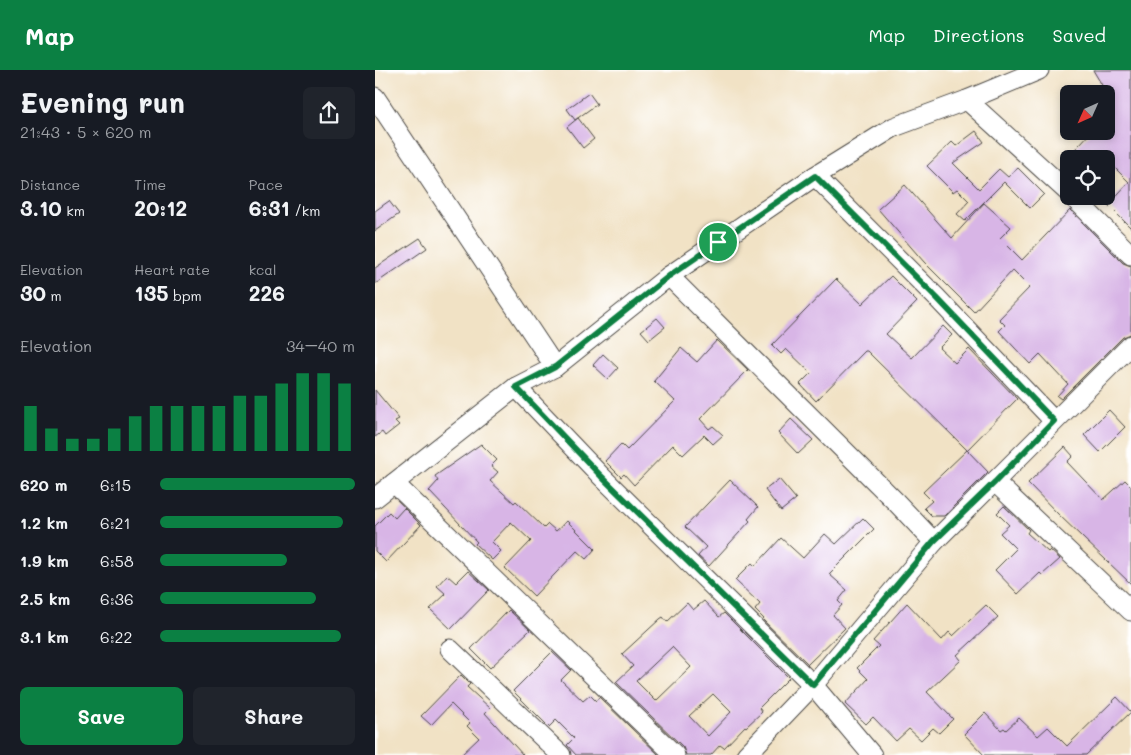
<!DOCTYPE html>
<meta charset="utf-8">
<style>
:root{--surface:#171b24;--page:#20242c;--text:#f1f3f6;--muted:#9ea1a6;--accent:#0b8043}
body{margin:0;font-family:Mali,sans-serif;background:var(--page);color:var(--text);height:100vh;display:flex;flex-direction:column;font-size:19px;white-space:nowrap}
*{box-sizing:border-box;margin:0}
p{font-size:16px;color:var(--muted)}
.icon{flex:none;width:28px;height:28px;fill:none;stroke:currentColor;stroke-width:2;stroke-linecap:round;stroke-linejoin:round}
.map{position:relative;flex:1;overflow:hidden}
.side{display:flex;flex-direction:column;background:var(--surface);width:375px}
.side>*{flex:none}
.needle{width:32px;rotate:225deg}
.buttons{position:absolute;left:685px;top:15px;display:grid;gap:10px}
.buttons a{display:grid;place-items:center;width:55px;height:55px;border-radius:8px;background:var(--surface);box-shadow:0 2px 8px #0003;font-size:25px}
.pin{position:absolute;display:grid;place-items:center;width:42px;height:42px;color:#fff;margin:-21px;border:2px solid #fff;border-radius:50%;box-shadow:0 1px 5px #0007}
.round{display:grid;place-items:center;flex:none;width:52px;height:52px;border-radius:8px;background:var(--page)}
.overview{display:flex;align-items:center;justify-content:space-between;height:85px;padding:0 20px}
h1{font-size:28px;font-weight:700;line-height:38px}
.figures{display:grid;grid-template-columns:repeat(3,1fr);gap:8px;height:85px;padding:5px 20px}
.figures div{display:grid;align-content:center}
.figures b{font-size:21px;font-weight:700}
.figures small{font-size:14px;font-weight:400}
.figures p{font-size:14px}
.chart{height:140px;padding:10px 20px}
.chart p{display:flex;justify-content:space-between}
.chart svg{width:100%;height:90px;margin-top:5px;stroke:var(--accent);stroke-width:6}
.action{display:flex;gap:10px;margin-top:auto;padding:10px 20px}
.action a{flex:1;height:58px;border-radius:8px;background:var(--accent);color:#fff;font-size:20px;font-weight:700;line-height:58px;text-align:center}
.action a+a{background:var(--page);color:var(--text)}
ul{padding:0 20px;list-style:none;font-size:16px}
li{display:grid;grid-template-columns:80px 60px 1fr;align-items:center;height:38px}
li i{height:12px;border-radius:6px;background:var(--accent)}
header{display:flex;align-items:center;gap:30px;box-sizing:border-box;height:70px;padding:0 25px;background:var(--accent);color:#fff}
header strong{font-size:24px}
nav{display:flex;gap:28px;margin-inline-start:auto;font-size:18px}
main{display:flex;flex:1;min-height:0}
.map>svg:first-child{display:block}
.building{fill:#d8b5e6;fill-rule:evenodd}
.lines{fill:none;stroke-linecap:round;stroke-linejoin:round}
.street-casing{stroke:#494642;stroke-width:21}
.street{stroke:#fff;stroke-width:19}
.route-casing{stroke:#fff;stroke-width:10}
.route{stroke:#0b8043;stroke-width:6}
</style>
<header>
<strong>Map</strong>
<nav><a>Map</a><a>Directions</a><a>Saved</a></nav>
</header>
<main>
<section class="side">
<div class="overview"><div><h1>Evening run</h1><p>21:43 · 5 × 620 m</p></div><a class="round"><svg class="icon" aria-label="share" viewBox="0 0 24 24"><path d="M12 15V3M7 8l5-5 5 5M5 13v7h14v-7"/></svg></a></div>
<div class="figures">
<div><p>Distance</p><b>3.10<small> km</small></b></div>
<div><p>Time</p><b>20:12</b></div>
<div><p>Pace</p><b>6:31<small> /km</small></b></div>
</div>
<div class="figures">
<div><p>Elevation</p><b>30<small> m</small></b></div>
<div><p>Heart rate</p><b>135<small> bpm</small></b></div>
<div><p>kcal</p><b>226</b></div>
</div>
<div class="chart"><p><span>Elevation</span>34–40 m</p>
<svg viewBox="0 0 160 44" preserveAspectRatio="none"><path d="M5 44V22M15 44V33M25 44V38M35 44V38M45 44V33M55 44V27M65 44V22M75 44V22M85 44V22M95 44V22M105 44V17M115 44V17M125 44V11M135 44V6M145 44V6M155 44V11"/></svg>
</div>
<ul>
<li><b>620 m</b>6:15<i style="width:100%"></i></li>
<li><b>1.2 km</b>6:21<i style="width:94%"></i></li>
<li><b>1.9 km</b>6:58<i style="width:65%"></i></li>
<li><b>2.5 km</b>6:36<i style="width:80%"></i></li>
<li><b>3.1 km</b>6:22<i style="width:93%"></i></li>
</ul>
<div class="action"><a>Save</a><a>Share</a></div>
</section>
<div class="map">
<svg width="756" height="685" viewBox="0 0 756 685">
<rect width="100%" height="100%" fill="#fff"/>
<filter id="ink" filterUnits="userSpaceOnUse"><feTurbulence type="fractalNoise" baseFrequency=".02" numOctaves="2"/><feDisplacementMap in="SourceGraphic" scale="10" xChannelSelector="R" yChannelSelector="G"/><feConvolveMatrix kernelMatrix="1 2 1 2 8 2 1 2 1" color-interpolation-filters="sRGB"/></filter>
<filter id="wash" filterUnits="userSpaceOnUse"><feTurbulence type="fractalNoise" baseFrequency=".0096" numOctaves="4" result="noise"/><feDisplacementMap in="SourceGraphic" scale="20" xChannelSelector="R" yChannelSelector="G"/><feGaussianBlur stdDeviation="1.12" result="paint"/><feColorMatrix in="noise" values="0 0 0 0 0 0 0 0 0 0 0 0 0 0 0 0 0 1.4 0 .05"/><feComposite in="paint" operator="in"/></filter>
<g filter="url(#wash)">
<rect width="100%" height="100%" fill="#f1e2c5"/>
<g id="blocks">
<g class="building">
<polygon points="718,0 756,0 756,158 733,135 754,112 731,89 691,89 717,61 731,61 731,22"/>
<polygon points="214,23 222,34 200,50 192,39"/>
<polygon points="203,48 219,69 208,78 192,57"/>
<polygon points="601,61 609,72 578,93 604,119 624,99 633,107 643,98 669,124 655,138 629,112 590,151 582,144 594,131 582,119 578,122 552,96 577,72 581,76"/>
<polygon points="530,115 577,168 609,133 636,157 625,168 647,190 695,140 748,193 756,196 756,264 748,267 686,329 682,326 693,314 665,284 655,294 624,261 630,255 624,249 655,217 638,200 599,242 549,192 503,139"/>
<polygon points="14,131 24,144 0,161 0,141"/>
<polygon points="45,168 52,178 0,214 0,198"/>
<polygon points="516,206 542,232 511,264 537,288 568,256 577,265 564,278 580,293 594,279 642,329 592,380 492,281 490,281 441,331 425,314 436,303 411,279 406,284 397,275 461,209 487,234"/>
<polygon points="282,248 290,257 274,270 266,261"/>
<polygon points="342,270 373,300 325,349 334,359 338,356 348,365 338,374 329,365 308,385 298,375 259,415 249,404 246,407 230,391 246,374 252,380 300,331 279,311 306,278 322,292"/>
<polygon points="228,284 243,298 233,309 218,295"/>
<polygon points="0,320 24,349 20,351 24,355 10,366 7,362 0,367"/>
<polygon points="734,340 750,357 725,382 709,365"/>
<polygon points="416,349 438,370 423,384 403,363"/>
<polygon points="106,374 122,390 116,396 123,402 115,411 139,433 141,431 169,458 173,454 181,461 192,451 220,479 211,489 202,481 159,526 130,498 156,471 136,452 117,472 126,481 117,490 100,474 102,472 54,421 63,411 60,406"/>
<polygon points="690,377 698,386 692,392 728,430 750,410 756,416 756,514 683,444 653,413"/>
<polygon points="592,380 613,402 569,446 557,446 549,438 557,431 548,422"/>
<polygon points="404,409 421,429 406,441 390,420"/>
<polygon points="355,410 383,437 373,449 375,451 334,496 323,486 331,477 310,457"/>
<polygon points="629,436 654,460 652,463 673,482 675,480 685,489 667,505 665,503 643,524 620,500 641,479 625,463 634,455 622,443"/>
<polygon points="29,438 46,455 11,492 0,481 0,456 14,442 20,448"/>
<polygon points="488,448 499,459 454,504 472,520 463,531 467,535 458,545 470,558 433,594 388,550 389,549 380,540 385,534 360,510 377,493 380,496 406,468 428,488 450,464 461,474"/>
<polygon points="93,501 114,520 76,559 55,539 71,524 62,516 72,505 81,513"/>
<path d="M329,531L344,547L349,543L414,608L384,638L387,642L371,657L370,656L349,678L345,675L336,685H311L308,677L241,612L258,596L247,584L285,549L288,547L292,552L312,533L318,540ZM297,577L316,597L281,631L261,611ZM338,624L356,642L333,666L314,646Z"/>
<polygon points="532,533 567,570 574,562 578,566 611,535 623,547 582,585 586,590 552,622 578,649 564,663 558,658 546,670 534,659 521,671 498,647 491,654 470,634 493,609 482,598 504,576 498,571"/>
<polygon points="134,540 155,560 115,598 96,579"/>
<polygon points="177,582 196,600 186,610 208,631 215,625 221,631 224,627 284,685 201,685 192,675 199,668 181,650 174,657 138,621"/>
<polygon points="86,605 95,614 92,617 115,638 110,643 148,685 86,685 104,668 92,656 95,653 76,634 56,655 46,646"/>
<polygon points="742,627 756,642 711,685 609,685 589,664 610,643 626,660 629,658 631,660 644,648 663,666 673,657 692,676"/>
</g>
</g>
</g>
<g filter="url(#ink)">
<use href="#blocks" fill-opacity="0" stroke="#494642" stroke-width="1"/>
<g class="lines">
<defs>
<g id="street">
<polyline points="0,27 180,297"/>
<polyline points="592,30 694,123"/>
<polyline points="440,106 562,228 679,351"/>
<polyline points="697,126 756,185"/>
<polyline points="294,206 521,432 559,472"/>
<polyline points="141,317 226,406 438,615 497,685"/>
<polyline points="620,412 756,541"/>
<polyline points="19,413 300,685"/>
<polyline points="0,428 141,317 180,297 294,206 440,106 519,57 592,30 664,0"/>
<polyline points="75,579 186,685"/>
<polyline points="371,685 438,615 559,472 756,275"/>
</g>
</defs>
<use href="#street" class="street-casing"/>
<use href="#street" class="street"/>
</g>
</g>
<g class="lines" filter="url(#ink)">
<defs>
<polygon id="route" points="440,106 562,228 679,351 620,412 558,472 438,615 226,406 141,317 180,297 294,206"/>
</defs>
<use href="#route" class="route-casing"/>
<use href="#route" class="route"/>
</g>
</svg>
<div class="buttons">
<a><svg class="needle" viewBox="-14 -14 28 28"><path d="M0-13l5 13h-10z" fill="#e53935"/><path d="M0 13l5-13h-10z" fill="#9ea1a6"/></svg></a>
<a><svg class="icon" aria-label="locate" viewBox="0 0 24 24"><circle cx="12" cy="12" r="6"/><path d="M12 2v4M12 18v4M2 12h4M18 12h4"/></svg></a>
</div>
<div class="pin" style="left:343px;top:172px;background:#1e9e55"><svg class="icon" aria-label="arrive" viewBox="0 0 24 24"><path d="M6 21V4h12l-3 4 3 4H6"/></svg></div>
</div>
</main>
